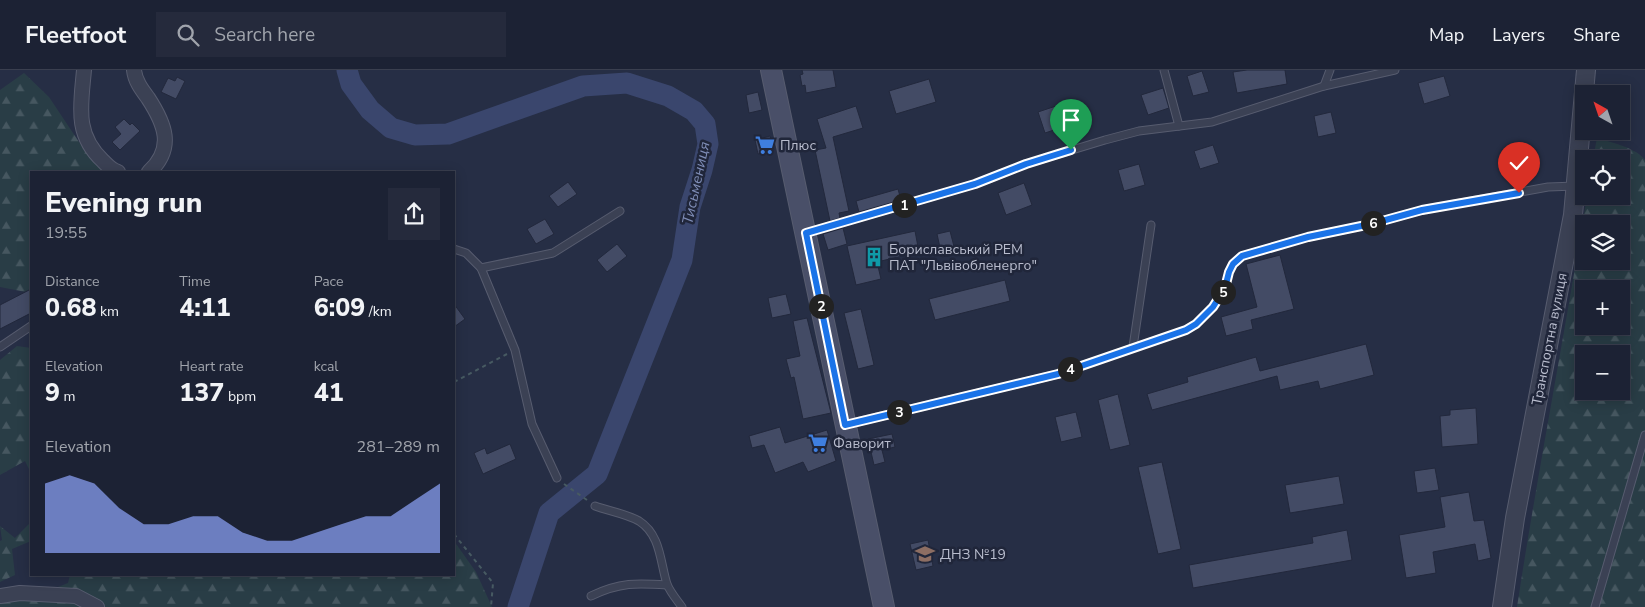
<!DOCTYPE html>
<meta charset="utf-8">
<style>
:root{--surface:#1c2234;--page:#252a3c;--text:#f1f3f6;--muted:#a0a4ac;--line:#3a3f4f;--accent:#8fa5fc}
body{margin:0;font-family:"Nunito Sans",sans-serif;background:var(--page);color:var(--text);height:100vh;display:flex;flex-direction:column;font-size:19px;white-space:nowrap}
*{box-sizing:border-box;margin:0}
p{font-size:16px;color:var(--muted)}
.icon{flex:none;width:28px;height:28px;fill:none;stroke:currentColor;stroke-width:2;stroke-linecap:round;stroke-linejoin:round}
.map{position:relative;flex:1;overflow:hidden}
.details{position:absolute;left:30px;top:101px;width:425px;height:405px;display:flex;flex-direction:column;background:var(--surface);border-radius:0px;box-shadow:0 2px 12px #0003,0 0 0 1px var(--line)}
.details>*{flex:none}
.needle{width:32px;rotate:320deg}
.controls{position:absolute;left:1575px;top:15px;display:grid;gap:10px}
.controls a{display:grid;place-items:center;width:55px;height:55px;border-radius:0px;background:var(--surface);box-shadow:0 2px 12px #0003,0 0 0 1px var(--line);font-size:25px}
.pin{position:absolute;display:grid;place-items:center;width:42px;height:42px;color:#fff;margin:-51px -21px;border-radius:50% 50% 50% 0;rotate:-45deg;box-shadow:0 0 5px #0007}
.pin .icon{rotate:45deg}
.km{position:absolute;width:25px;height:25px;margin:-12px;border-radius:50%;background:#222;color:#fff;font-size:14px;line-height:25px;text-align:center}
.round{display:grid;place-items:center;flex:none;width:52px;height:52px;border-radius:0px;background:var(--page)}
.overview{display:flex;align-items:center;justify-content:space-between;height:85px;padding:0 15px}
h1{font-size:28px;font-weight:800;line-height:38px}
.figures{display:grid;grid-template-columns:repeat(3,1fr);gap:8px;height:85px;padding:5px 15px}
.figures div{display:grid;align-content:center}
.figures b{font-size:25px;font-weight:800}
.figures small{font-size:14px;font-weight:400}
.figures p{font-size:14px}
.chart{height:140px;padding:10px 15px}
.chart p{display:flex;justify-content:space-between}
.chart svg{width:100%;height:90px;margin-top:5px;fill:var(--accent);opacity:.7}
header{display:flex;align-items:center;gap:30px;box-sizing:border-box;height:70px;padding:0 25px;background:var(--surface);border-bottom:1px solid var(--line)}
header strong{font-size:24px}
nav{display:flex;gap:28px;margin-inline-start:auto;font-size:18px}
.search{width:350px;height:45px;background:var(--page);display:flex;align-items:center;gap:12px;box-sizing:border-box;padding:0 18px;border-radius:0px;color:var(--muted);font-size:19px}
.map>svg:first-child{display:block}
.forest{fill:url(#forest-firs);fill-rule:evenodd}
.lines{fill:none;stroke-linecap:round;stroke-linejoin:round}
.river{stroke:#3a466d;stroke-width:21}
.building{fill:#434b65;stroke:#22283c}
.service-casing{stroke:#575c6f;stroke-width:9}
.minor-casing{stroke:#575c6f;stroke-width:16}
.tertiary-casing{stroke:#575c6f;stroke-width:20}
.secondary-casing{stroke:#575c6f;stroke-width:22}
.path{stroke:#475a62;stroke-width:2;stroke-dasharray:4 4;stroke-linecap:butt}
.service{stroke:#3b4154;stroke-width:7}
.minor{stroke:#3b4154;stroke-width:14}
.tertiary{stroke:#3b4154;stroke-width:18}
.secondary{stroke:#494f68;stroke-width:20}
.route-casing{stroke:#fff;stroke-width:10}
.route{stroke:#1a73e8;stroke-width:6}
.labels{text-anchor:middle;stroke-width:5;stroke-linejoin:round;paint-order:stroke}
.poi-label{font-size:14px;fill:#b9bdce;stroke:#20263a;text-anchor:start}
.street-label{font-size:14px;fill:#b9bdce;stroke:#20263a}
.water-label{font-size:15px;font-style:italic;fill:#7f8db6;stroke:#20263a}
</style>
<header>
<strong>Fleetfoot</strong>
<div class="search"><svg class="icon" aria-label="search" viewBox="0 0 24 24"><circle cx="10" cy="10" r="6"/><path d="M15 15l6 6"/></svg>Search here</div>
<nav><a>Map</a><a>Layers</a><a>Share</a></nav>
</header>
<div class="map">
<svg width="1645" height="537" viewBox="0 0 1645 537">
<defs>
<pattern id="forest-firs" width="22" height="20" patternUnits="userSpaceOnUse" patternTransform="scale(1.25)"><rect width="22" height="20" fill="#293d46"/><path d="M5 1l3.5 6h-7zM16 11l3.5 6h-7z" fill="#465760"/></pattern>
</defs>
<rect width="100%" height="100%" fill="#262e45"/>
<g class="forest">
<polygon points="24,3 49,27 85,81 112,102 31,102 31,223 0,217 0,20"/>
<path d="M1597,68C1610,72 1637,78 1645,90V537H1517C1538,400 1565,263 1587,126H1621V89H1593ZM1584,154H1621V191H1584ZM1584,219H1621V256H1584ZM1584,284H1621V321H1584Z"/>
<polygon points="17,276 31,278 31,403 25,391 0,405 0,290"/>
<polygon points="31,452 31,471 12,479 15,505 0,512 0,471 2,470 0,456 15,468"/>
<polygon points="454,471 476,502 492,537 0,537 0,531 48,521 68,513 70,505 454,505"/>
</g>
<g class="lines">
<polyline class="river" points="347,0 351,14 370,40 391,58 415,65 448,64 583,16 627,13 668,26 694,41 705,54 708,74 702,100 690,137 682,190 597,404 549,443 518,537"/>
</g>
<g class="building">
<polygon points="802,0 833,0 836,17 806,23 805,15 802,16 800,5 803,4"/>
<polygon points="1247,0 1285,0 1287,14 1237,23 1233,2"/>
<polygon points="1202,1 1209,22 1193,26 1187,6"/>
<polygon points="1444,6 1450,26 1424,34 1418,13"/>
<polygon points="177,7 185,11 176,29 161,22 168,8 175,11"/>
<polygon points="929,9 936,32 896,44 889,21"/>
<polygon points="1163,18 1169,38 1148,45 1141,25"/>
<polygon points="758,22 762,40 749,43 746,25"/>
<polygon points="856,36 863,58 833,67 849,141 839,143 840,148 830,151 815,80 826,78 817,49"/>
<polygon points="1056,36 1063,57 1045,63 1038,42"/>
<polygon points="1331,42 1336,63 1318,67 1314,46"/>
<polygon points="124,49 130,55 132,53 140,61 120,80 112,72 121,64 115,57"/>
<polygon points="770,66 774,80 758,84 755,70"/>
<polygon points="1213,75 1219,93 1200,99 1194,81"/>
<polygon points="1139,94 1145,115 1124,121 1118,100"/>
<polygon points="568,112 577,124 558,137 549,126"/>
<polygon points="1024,113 1032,135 1006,145 998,123"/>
<polygon points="898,119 901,130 859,142 856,131"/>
<polygon points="545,149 554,164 536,174 527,159"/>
<polygon points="843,158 847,174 828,180 823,164"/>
<polygon points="915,161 919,182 877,192 881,209 856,215 847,176"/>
<polygon points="950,161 956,184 942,187 937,164"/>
<polygon points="617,174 627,186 607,202 597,190"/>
<polygon points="1280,185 1294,239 1251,250 1253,259 1226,266 1221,247 1257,237 1246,194"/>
<polygon points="1005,210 1010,231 935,250 929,229"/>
<polygon points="31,219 31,243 0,259 0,235"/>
<polygon points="786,224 791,244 772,248 768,228"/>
<polygon points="454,234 465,249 454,257"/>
<polygon points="861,239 874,295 858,299 844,243"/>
<polygon points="807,248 831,343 803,349 794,307 791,308 786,289 800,286 793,251"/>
<polygon points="1366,274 1374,305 1320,319 1318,311 1280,320 1277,306 1152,340 1147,324 1188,312 1187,307 1256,287 1260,301"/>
<polygon points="1118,324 1130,375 1110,380 1098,330"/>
<polygon points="1476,338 1478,374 1442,377 1440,346 1450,345 1450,340"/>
<polygon points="1076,342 1082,367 1061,372 1055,347"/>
<polygon points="780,357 785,373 827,360 836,391 808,402 803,392 775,403 764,375 752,378 749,366"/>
<polygon points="892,364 895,377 882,380 885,392 874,395 868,369"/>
<polygon points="510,374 516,389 483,404 474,383 485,378 487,384"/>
<polygon points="1162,392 1181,479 1158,484 1138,397"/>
<polygon points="1435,398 1439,420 1417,423 1414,401"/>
<polygon points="1339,406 1344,434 1290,443 1285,415"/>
<polygon points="1469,422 1474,451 1484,450 1491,488 1478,491 1475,474 1433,482 1436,503 1406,508 1399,465 1445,457 1440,427"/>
<polygon points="1347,460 1352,490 1193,518 1189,495 1313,473 1312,467"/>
<polygon points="928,470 933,496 916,500 910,474"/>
</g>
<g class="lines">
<defs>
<g id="service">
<polyline points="1164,0 1179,56"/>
<polyline points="1324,16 1330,0"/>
<polyline points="806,163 975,114 1026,94 1105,70 1139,61 1212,52 1324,16 1395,0"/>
<polyline points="454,179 466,183 481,198 515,280 532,354 557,408"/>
<polyline points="481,198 553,183 620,141"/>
<polyline points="0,277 31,256"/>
<polyline points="1133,277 1151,155"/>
<polyline points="848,354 1058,304 1186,260 1196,254 1213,237 1225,218 1229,202 1233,194 1242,186 1308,167 1371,154 1422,140 1548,117 1576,116"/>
<path d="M595,436C609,441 627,444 639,451C661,465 660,492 667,514C670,522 677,530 682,537"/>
<path d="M591,526C620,512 637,513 667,515"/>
<polyline points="1595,537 1645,365"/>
</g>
<g id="minor">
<path d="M84,0C81,35 74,64 103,91C108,96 111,100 118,102"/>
<path d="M134,0C135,11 142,20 148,28C165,54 175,78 149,102"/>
<polyline points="0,526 20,523 76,526 97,537"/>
</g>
<polyline id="tertiary" points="1502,537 1515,448 1573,145 1586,0"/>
<polyline id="secondary" points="771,0 884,537"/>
</defs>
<use href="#service" class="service-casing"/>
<use href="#minor" class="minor-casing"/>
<use href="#tertiary" class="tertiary-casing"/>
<use href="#secondary" class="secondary-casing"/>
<g class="path">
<polyline points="454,312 507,284"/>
<polyline points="564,414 587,430"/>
<polyline points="454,464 493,513 491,537"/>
</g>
<use href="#service" class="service"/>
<use href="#minor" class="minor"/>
<use href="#tertiary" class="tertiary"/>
<use href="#secondary" class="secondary"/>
</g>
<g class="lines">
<defs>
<polyline id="route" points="1071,80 1026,94 975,114 806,163 845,355 1058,304 1186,260 1196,254 1213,237 1225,218 1229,202 1233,194 1242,186 1308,167 1371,154 1422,140 1519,123"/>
</defs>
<use href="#route" class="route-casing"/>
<use href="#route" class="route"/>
</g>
<defs>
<symbol id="supermarket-bare" viewBox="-9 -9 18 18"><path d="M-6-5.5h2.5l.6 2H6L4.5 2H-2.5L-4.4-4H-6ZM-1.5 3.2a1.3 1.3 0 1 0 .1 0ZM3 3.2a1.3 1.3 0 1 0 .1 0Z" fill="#3f7fe0" stroke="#20263a" stroke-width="2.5" paint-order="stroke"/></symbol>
<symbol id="building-bare" viewBox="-9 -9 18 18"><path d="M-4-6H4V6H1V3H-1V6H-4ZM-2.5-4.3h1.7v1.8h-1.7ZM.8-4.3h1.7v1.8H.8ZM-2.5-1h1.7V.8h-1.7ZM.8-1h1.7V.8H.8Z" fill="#0f9aa8" stroke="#20263a" stroke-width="2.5" paint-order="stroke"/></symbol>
<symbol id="school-bare" viewBox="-9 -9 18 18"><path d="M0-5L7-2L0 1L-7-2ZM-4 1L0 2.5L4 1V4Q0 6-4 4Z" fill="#8d6e63" stroke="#20263a" stroke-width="2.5" paint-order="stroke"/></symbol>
</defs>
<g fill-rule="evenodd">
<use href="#supermarket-bare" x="751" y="61" width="28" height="28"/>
<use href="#building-bare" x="860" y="173" width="28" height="28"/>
<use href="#supermarket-bare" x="804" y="359" width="28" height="28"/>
<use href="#school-bare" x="911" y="470" width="28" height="28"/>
</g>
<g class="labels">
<g class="poi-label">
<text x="780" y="80">Плюс</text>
<text x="889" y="184">Бориславський РЕМ<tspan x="889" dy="16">ПАТ "Львівобленерго"</tspan></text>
<text x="833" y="378">Фаворит</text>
<text x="940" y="489">ДНЗ №19</text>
</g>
<g class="street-label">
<text transform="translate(1549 269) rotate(-79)" y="5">Транспортна вулиця</text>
</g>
<g class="water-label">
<text transform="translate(696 113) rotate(-78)" y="5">Тисьмениця</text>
</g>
</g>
</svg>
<div class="controls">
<a><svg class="needle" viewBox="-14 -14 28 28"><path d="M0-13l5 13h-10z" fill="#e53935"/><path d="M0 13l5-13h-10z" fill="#a0a4ac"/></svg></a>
<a><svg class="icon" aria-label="locate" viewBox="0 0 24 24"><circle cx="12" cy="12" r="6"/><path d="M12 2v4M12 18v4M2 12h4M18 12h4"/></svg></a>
<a><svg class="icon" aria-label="layers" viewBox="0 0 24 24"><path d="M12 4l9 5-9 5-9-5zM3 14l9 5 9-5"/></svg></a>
<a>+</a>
<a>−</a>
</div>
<div class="pin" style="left:1071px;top:80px;background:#1e9e55"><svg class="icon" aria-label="arrive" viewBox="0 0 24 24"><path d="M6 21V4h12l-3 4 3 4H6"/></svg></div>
<div class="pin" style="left:1519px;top:123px;background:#d93025"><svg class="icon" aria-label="check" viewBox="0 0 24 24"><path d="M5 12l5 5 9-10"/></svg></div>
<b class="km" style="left:904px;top:135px">1</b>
<b class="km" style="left:821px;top:236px">2</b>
<b class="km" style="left:899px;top:342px">3</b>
<b class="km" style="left:1070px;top:299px">4</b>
<b class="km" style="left:1223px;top:222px">5</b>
<b class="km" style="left:1373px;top:153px">6</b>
<section class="details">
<div class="overview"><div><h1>Evening run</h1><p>19:55</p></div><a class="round"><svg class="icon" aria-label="share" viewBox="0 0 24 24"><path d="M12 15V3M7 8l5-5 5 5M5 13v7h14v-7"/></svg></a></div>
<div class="figures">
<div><p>Distance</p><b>0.68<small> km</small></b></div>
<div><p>Time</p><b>4:11</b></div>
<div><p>Pace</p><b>6:09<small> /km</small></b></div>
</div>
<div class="figures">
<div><p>Elevation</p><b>9<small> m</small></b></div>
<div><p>Heart rate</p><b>137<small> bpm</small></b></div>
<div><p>kcal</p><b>41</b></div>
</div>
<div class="chart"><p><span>Elevation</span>281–289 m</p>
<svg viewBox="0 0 160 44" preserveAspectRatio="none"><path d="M0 44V10L10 6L20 10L30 22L40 30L50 30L60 26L70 26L80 34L90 38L100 38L110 34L120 30L130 26L140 26L150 18L160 10V44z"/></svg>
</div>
</section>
</div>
